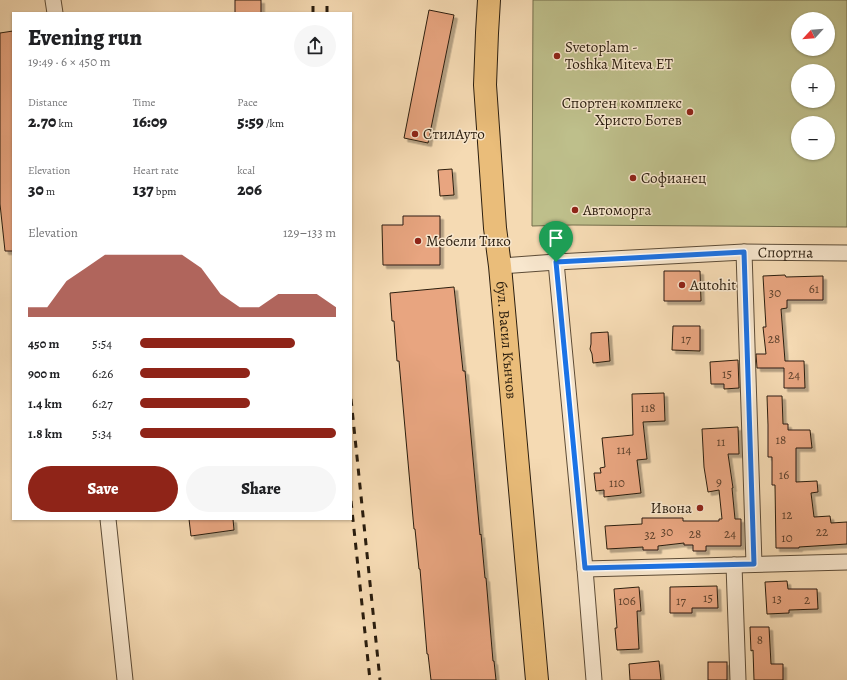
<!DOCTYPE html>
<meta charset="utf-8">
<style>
:root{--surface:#fff;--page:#f6f6f6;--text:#202124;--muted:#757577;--accent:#8f2418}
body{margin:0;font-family:Alegreya,serif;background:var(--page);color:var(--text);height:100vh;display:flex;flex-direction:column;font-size:15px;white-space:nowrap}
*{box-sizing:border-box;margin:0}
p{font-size:13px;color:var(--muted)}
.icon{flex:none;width:22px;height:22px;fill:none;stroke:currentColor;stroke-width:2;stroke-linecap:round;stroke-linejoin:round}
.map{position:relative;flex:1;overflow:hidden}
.panel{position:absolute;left:12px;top:12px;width:340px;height:508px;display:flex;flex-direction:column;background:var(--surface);border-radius:0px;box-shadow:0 1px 3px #0004}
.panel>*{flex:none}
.needle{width:26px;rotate:244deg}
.controls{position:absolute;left:791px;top:12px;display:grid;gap:8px}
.controls a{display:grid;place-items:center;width:44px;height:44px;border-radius:50%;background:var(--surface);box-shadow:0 1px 3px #0004;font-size:20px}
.pin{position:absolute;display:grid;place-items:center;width:34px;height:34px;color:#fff;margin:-41px -17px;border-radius:50% 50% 50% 0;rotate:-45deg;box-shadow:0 0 4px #0007}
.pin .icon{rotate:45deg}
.round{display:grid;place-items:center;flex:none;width:42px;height:42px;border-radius:21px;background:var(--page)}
.headline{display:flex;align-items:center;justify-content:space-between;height:68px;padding:0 16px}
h1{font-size:22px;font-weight:800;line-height:30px}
.stats{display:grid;grid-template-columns:repeat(3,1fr);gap:6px;height:68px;padding:4px 16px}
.stats div{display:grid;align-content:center}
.stats b{font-size:17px;font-weight:800}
.stats small{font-size:11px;font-weight:400}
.stats p{font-size:11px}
.chart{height:112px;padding:8px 16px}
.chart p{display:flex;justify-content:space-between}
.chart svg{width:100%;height:72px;margin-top:4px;fill:var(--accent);opacity:.7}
.button{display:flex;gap:8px;margin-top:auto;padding:8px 16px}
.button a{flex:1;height:46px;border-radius:24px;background:var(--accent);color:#fff;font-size:16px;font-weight:800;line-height:46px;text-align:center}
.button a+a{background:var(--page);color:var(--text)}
ul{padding:0 16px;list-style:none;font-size:13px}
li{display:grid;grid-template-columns:64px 48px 1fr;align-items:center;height:30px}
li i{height:10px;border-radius:5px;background:var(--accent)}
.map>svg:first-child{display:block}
.green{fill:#bebf8b;stroke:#746e4c;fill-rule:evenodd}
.building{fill:#e8a580;stroke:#2a1d0e;filter:url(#shadow)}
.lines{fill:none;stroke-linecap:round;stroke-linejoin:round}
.street-casing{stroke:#5d4c37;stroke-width:17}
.primary-casing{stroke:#2a1d0e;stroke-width:24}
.street{stroke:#f8e7ce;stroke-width:15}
.primary{stroke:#eabd7a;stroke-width:22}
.rail{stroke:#2a1d0e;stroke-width:3;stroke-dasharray:7 7;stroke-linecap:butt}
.route-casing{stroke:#fff;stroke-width:8}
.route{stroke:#1a73e8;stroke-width:5}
.poi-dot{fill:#8f2418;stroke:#f8e7ce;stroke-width:1.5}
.labels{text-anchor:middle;stroke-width:3;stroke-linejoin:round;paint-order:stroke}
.number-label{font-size:13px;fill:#5a3f2a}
.poi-label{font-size:15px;fill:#2a1d0e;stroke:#f8e7ce;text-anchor:start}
.street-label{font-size:15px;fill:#2a1d0e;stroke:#f8e7ce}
</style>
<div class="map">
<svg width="847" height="680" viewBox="0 0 847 680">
<defs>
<filter id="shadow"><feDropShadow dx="3.5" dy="3.5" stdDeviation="0" flood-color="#0004"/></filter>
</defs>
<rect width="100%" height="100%" fill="#f5dab3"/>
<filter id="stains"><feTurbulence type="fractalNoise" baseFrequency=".005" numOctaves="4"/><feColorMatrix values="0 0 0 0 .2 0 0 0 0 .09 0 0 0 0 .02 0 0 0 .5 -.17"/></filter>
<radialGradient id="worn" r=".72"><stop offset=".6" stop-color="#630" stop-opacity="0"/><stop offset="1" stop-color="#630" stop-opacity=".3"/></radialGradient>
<path class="green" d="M533,0H847V227L572,225L532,226ZM798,19H828V49H798ZM798,71H828V101H798ZM798,123H828V153H798Z"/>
<g class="building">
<rect x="235" y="0" width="26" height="13"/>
<polygon points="429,10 454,15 428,143 404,138"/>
<polygon points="13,31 13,251 5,251 0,204 0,33"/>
<polygon points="452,169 454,195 440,196 438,170"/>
<polygon points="403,216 440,216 440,265 383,265 382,225 403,225"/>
<polygon points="664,271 700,271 701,301 664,301"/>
<polygon points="785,275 786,277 823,276 823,300 787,300 787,308 781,309 785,361 804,361 805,388 784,388 784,368 757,368 756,354 766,354 763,327 766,327 763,276"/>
<polygon points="454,287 463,371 465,371 480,535 481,534 485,578 486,578 493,661 494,661 496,680 431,680 428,654 427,654 420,569 419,569 415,529 414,529 399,361 397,361 394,321 392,321 390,293"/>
<polygon points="673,326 700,326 700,351 672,350"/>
<polygon points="608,332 610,361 593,363 592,354 590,349 591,344 591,333"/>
<polygon points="738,360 739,388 724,389 724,384 711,384 710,362"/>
<polygon points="664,393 665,421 643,422 647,459 637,460 641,493 604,497 604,490 596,491 594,473 601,473 600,468 605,467 602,438 633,435 632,394"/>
<polygon points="767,396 782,396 783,424 788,424 788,430 810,430 812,448 796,448 796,482 817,481 818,492 811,493 814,517 830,516 831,523 847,522 847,544 799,547 799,548 776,548 775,485 772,485 772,457 768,457 768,425"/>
<polygon points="738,427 739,454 728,454 733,488 732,488 735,519 741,519 741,546 706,546 706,551 693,551 693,545 684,545 684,543 658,546 658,550 643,550 643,547 607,549 605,526 642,524 642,518 683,518 683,521 719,521 719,519 722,519 719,490 708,492 704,467 702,429"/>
<polygon points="189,519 233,519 234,530 191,536"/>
<polygon points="787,581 788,589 817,589 818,609 789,610 789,613 767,614 765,582"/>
<polygon points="717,586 718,608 692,608 692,613 670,613 670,587"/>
<polygon points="639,587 641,611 637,611 639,649 617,650 615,628 617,628 614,589"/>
<polygon points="750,627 769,627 771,664 783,664 783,680 754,680 753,650 751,651"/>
<polygon points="659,661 661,680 630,680 629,664"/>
<rect x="708" y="662" width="19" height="18"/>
</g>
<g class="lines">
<defs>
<g id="street">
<polyline points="53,0 55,13"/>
<polyline points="744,252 754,564"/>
<polyline points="556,262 585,569 594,680"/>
<path id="s1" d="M500,266L556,262L744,252L847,253"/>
<polyline points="108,519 125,680"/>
<polyline points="734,565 738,680"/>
<polyline points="585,569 847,562"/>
</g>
<g id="primary">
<path id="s2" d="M489,0L487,33L485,85L495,228L500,266L537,680"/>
</g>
</defs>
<use href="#street" class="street-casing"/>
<use href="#primary" class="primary-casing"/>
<use href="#street" class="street"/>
<use href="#primary" class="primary"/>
<g class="rail">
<polyline points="313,13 313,0"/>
<polyline points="327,13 327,0"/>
<polyline points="351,399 380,680"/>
<polyline points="351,501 370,680"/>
</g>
</g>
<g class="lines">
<defs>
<polygon id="route" points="744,252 754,564 585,568 556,262"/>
</defs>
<use href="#route" class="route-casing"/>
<use href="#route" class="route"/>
</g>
<g class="poi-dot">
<circle cx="557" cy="56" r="4"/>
<circle cx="690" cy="112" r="4"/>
<circle cx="415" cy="134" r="4"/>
<circle cx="633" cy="178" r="4"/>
<circle cx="575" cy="210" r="4"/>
<circle cx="418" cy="241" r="4"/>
<circle cx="682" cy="285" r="4"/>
<circle cx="700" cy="508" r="4"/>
</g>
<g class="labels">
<g class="number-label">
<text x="814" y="293">61</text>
<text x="775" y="297">30</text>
<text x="686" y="343">17</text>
<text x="774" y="343">28</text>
<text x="727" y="378">15</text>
<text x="794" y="379">24</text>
<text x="648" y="412">118</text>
<text x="781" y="444">18</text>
<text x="721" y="446">11</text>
<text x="624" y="454">114</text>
<text x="784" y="479">16</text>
<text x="719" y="486">9</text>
<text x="617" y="487">110</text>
<text x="787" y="519">12</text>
<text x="667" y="536">30</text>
<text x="822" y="536">22</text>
<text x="695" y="538">28</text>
<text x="730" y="538">24</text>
<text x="650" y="539">32</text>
<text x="787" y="542">10</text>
<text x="708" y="602">15</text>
<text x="777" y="603">13</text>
<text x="807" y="604">2</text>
<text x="627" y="605">106</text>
<text x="681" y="605">17</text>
<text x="760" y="644">8</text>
</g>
<g class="poi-label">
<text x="565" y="52">Svetoplam -<tspan x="565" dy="17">Toshka Miteva ET</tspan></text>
<text x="682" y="108" text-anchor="end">Спортен комплекс<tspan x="682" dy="17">Христо Ботев</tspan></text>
<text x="423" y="139">СтилАуто</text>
<text x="641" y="183">Софианец</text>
<text x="583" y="215">Автоморга</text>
<text x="426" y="246">Мебели Тико</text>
<text x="690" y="290">Autohit</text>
<text x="692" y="513" text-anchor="end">Ивона</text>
</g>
<g class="street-label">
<text dy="5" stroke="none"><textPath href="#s1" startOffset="286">Спортна</textPath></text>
<text dy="5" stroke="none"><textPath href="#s2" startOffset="341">бул. Васил Кънчов</textPath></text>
</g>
</g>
<rect width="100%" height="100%" filter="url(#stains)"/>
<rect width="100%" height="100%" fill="url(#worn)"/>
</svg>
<div class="controls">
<a><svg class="needle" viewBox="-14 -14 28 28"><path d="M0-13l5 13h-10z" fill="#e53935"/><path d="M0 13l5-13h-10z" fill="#757577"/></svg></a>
<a>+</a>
<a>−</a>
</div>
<div class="pin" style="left:556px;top:262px;background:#1e9e55"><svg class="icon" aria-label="arrive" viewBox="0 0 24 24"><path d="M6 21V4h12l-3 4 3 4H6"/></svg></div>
<section class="panel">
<div class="headline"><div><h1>Evening run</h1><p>19:49 · 6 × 450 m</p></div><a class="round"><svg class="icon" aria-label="share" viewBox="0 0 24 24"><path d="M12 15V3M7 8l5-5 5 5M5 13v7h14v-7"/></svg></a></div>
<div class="stats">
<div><p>Distance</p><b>2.70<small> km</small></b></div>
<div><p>Time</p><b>16:09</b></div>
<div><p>Pace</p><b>5:59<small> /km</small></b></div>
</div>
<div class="stats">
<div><p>Elevation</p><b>30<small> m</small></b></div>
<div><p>Heart rate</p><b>137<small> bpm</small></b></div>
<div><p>kcal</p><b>206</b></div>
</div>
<div class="chart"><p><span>Elevation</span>129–133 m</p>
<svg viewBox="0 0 160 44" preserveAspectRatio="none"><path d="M0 44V38L10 38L20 22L30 14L40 6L50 6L60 6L70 6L80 6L90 14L100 30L110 38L120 38L130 30L140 30L150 30L160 38V44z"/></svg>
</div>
<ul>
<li><b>450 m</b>5:54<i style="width:79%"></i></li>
<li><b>900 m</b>6:26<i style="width:56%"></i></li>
<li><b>1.4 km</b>6:27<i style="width:56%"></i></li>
<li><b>1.8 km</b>5:34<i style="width:100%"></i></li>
</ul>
<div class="button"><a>Save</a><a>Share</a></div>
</section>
</div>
